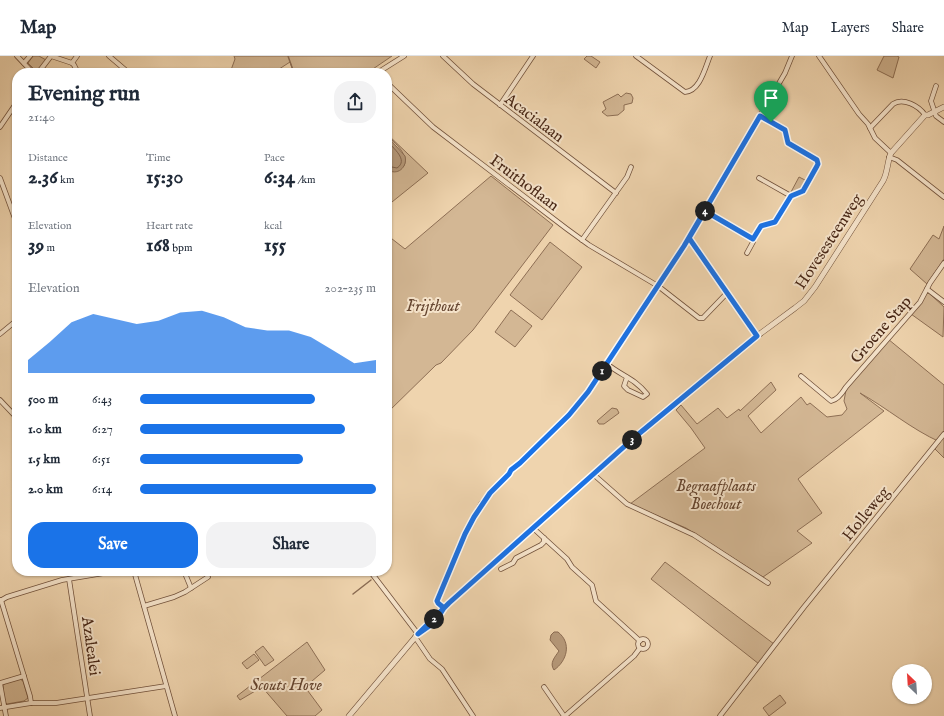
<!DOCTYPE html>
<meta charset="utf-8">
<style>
:root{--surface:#fff;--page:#f2f2f3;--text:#1f2937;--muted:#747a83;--line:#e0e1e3;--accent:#1a73e8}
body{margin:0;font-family:"IM FELL English",serif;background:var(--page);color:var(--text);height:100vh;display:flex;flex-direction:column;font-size:15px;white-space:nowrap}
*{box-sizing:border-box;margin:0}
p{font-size:13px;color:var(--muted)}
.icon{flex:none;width:22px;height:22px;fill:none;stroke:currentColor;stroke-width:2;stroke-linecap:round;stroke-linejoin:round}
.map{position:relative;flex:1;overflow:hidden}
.sheet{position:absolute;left:12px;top:12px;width:380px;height:508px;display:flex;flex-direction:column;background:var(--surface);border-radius:16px;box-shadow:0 1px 3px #0004}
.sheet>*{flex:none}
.needle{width:26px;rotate:335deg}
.fabs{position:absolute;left:892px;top:608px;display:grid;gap:8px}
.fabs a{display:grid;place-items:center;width:40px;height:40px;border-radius:50%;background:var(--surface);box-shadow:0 1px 3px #0004;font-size:20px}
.pin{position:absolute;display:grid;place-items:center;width:34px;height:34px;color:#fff;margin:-41px -17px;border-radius:50% 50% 50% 0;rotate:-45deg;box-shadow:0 0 4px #0007}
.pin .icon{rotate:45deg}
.km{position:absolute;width:20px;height:20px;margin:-10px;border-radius:50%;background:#222;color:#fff;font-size:11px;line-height:20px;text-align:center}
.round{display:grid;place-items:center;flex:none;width:42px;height:42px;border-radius:16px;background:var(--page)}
.headline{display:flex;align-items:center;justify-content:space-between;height:68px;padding:0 16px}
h1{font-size:22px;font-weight:800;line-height:30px}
.stats{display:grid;grid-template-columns:repeat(3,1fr);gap:6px;height:68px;padding:4px 16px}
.stats div{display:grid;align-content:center}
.stats b{font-size:20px;font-weight:800}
.stats small{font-size:11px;font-weight:400}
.stats p{font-size:11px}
.chart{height:112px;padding:8px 16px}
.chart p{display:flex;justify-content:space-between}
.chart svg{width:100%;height:72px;margin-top:4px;fill:var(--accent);opacity:.7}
.primary-button{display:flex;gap:8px;margin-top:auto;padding:8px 16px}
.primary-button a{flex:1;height:46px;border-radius:16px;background:var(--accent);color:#fff;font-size:16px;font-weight:800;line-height:46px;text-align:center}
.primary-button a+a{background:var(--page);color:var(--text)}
ul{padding:0 16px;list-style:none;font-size:13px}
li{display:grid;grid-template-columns:64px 48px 1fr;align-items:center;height:30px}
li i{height:10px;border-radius:5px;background:var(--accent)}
header{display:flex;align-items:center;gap:24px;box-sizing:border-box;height:56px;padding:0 20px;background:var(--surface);border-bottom:1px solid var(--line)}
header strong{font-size:19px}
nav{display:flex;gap:22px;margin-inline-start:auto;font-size:14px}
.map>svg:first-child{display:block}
.green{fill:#d3b794;stroke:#8e6f55}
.water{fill:#b6997a;stroke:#8a6b52}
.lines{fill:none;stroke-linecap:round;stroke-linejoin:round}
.shore{stroke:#7f6048;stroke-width:1}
.stream{stroke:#8a6b52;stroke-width:1.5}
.minor-casing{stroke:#72523c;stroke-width:5.5}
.tertiary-casing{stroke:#72523c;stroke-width:6}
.minor{stroke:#f5e3ca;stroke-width:4}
.tertiary{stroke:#f5e3ca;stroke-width:5}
.route-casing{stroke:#fff;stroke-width:8}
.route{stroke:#1a73e8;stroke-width:5}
.labels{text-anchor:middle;stroke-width:4;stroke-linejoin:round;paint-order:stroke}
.street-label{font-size:16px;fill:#482716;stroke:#f5e3ca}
.park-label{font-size:16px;font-style:italic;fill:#64442f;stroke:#f5e3ca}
</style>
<header>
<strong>Map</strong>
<nav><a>Map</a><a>Layers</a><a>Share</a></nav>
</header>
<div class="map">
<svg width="944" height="660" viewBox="0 0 944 660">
<rect width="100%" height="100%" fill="#efd4ae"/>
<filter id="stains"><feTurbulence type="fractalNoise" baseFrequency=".005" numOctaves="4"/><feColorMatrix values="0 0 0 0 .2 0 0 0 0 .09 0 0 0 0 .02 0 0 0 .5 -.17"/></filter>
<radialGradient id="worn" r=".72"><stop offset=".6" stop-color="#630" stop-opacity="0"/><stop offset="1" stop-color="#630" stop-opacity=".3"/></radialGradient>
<g class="green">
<polygon points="33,0 39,0 46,4 39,14 36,15 28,7"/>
<polygon points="234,0 392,0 367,17 294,17 290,6 273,17 232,17 231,14 235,3"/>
<polygon points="587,0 591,0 600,6 596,12 584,3"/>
<polygon points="884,0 897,0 899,1 893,22 877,14"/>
<polygon points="626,37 631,38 633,42 632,47 624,49 624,54 618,59 607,60 602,56 606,53 603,46 618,38 621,41"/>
<path d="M387,78L428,117L387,150V113L389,115L404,110C409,99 395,86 387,80Z"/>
<polygon points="491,120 553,169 473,274 441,307 436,309 387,357 387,179 405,193"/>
<polygon points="799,121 807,125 801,135 793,137 791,136"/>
<polygon points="944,170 944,203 927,228 910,213 933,179 939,183"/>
<polygon points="550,186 582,211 542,264 510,239"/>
<polygon points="929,237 944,251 943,281 911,258 926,238"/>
<polygon points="511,254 532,270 515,291 495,276"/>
<path d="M888,283L944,329V402L935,393L940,386C911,373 887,352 860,337L884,355L798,423L822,457L797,475L812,487L763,521L686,472L630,448L705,392L691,372L676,354L681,349L697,368L718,352L727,362L739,353L740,355L771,326L776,334L748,360L761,377L801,341L807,349L810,347L827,361L842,359L847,353L844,345L846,334Z"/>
<polygon points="612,352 617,353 619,357 604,368 599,368 597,365"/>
<polygon points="665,506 774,588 759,608 651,523"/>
<polygon points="307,586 325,614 305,631 322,654 315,660 287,660 262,631 240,644 237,640"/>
<polygon points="263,590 274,604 265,610 255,596"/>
<polygon points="254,598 259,604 247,613 242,607"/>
<polygon points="20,623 23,625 28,642 24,645 7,648 4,645 3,629 6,627"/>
<polygon points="780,639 786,647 769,660 763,652"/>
</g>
<g class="water">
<path d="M387,80L405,100C408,111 397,121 387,113Z"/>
<path d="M554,576H558C572,587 567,605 554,614C549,607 555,601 559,595L550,584L551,579Z"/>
</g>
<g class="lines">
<path class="shore" d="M387,85C393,92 409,104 397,112L387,110"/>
<g class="stream">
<polyline points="288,0 294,17"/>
<polyline points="353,538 371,524"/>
</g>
<defs>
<g id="minor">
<polyline points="17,0 33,17"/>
<polyline points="109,0 129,17"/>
<polyline points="443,0 473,28 616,137"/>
<path d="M636,0L685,36C700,35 705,12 710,0"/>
<polyline points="819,0 859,58 868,68 875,82 891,97"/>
<polyline points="24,7 30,0"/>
<polyline points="72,7 77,0"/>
<polyline points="38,17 51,0 72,7 74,9 78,17"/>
<polyline points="377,17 404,0"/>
<polyline points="387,27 433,71 567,173 589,189 658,230 699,262 703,262 727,237"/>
<polyline points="936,30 931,45 936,60 944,66"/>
<polyline points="500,49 533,0"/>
<polyline points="0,71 17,46"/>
<path d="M870,72L893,48C903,41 919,50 925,59"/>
<polyline points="889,101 897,104 944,141"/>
<polyline points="0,122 17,168"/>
<polyline points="759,122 791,140"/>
<polyline points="705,155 753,183 761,170 775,166 791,140 800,137 803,135 817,111 818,108 817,104 788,87 785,74 760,59"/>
<polyline points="689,182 757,281"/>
<polyline points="582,184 627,121 631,111"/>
<polyline points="747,197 753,186 753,183"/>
<polyline points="927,233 944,246"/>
<polyline points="0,278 17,264"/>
<path d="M607,308C622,320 634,322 647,338L643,341L628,334L624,330L627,321"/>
<path d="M801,320L831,345C837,344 843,336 846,331L920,246L930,227L944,207"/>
<polyline points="0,344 17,362"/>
<polyline points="593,418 627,448 694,479 768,527"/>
<polyline points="533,472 567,503 572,511 592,529 596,545 640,585"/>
<polyline points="501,513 513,507 516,502 541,489 544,486 544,482"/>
<polyline points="134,515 175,660"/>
<polyline points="184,515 191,532"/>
<polyline points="370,515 418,578"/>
<polyline points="69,523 90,660"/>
<polyline points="1,544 30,640 31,647"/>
<polyline points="0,545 7,541 62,524 116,515"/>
<polyline points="144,550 174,541 185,536 208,521"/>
<polyline points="444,552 438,547 437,545 469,469 481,448 509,418 511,414 520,407 569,359 588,336 684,190 785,17 792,0"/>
<polyline points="415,581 430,603 442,613 473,660"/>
<circle cx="643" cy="588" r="5"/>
<polyline points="544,631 564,660"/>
<polyline points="0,652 31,647 56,647 166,630"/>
<polyline points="6,660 0,627 24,620"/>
<polyline points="565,660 634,600 640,592"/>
<polyline points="720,660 804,551 944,378"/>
</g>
<g id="tertiary">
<path d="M418,578L435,567L444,552L457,539L635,381L749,286L795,252L804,245L815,231L883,125C888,116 887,106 891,97L925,59H928L944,51"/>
<polyline points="349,660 418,578 426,569 435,562"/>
</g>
</defs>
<use href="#minor" class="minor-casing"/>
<use href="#tertiary" class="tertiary-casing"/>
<use href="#minor" class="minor"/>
<use href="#tertiary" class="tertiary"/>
</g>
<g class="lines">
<defs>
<polyline id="route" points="771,66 760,60 684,190 588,336 569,359 520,407 511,414 509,418 490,437 474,461 465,478 437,545 438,547 444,552 418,578 435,566 444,552 449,547 635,381 757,280 689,182 705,155 753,183 761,170 775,166 791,140 803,135 817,110 818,108 817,104 788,87 785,74 771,66"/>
</defs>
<use href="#route" class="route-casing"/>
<use href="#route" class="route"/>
</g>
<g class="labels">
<g class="street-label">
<text transform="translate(535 61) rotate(37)" y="6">Acacialaan</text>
<text transform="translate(525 126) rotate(37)" y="6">Fruithoflaan</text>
<text transform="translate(828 185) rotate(-57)" y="6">Hovesesteenweg</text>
<text transform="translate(880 273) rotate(-49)" y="6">Groene Stap</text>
<text transform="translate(865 457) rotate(-51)" y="6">Holleweg</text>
<text transform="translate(92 590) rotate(82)" y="6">Azalealei</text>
</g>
<g class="park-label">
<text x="433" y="255">Frijthout</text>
<text x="716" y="435">Begraafplaats<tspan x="716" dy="18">Boechout</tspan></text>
<text x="286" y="634">Scouts Hove</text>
</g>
</g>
<rect width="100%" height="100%" filter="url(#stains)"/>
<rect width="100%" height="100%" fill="url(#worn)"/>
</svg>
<div class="fabs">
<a><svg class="needle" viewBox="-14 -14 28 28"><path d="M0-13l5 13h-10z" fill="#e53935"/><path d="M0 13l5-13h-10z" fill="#747a83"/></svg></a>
</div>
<div class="pin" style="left:771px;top:66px;background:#1e9e55"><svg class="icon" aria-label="arrive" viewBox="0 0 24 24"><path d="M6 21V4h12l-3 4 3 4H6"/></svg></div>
<b class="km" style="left:602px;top:315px">1</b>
<b class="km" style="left:434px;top:563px">2</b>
<b class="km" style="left:632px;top:384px">3</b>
<b class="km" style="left:705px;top:155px">4</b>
<section class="sheet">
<div class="headline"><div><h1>Evening run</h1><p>21:40</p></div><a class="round"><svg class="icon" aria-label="share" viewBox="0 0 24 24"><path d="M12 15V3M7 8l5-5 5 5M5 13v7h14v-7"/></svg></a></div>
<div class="stats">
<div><p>Distance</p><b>2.36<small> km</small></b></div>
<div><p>Time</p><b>15:30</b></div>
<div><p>Pace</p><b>6:34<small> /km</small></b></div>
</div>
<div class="stats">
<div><p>Elevation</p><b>39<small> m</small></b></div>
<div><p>Heart rate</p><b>168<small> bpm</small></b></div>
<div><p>kcal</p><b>155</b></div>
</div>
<div class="chart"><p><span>Elevation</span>202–235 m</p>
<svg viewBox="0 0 160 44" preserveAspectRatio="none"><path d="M0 44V36L10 25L20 13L30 8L40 11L50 14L60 12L70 7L80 6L90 10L100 16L110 18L120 18L130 22L140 30L150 38L160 36V44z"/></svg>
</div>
<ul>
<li><b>500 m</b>6:43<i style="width:74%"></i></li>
<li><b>1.0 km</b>6:27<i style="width:87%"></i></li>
<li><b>1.5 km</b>6:51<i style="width:69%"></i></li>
<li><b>2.0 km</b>6:14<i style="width:100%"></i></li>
</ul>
<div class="primary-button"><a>Save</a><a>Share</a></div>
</section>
</div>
